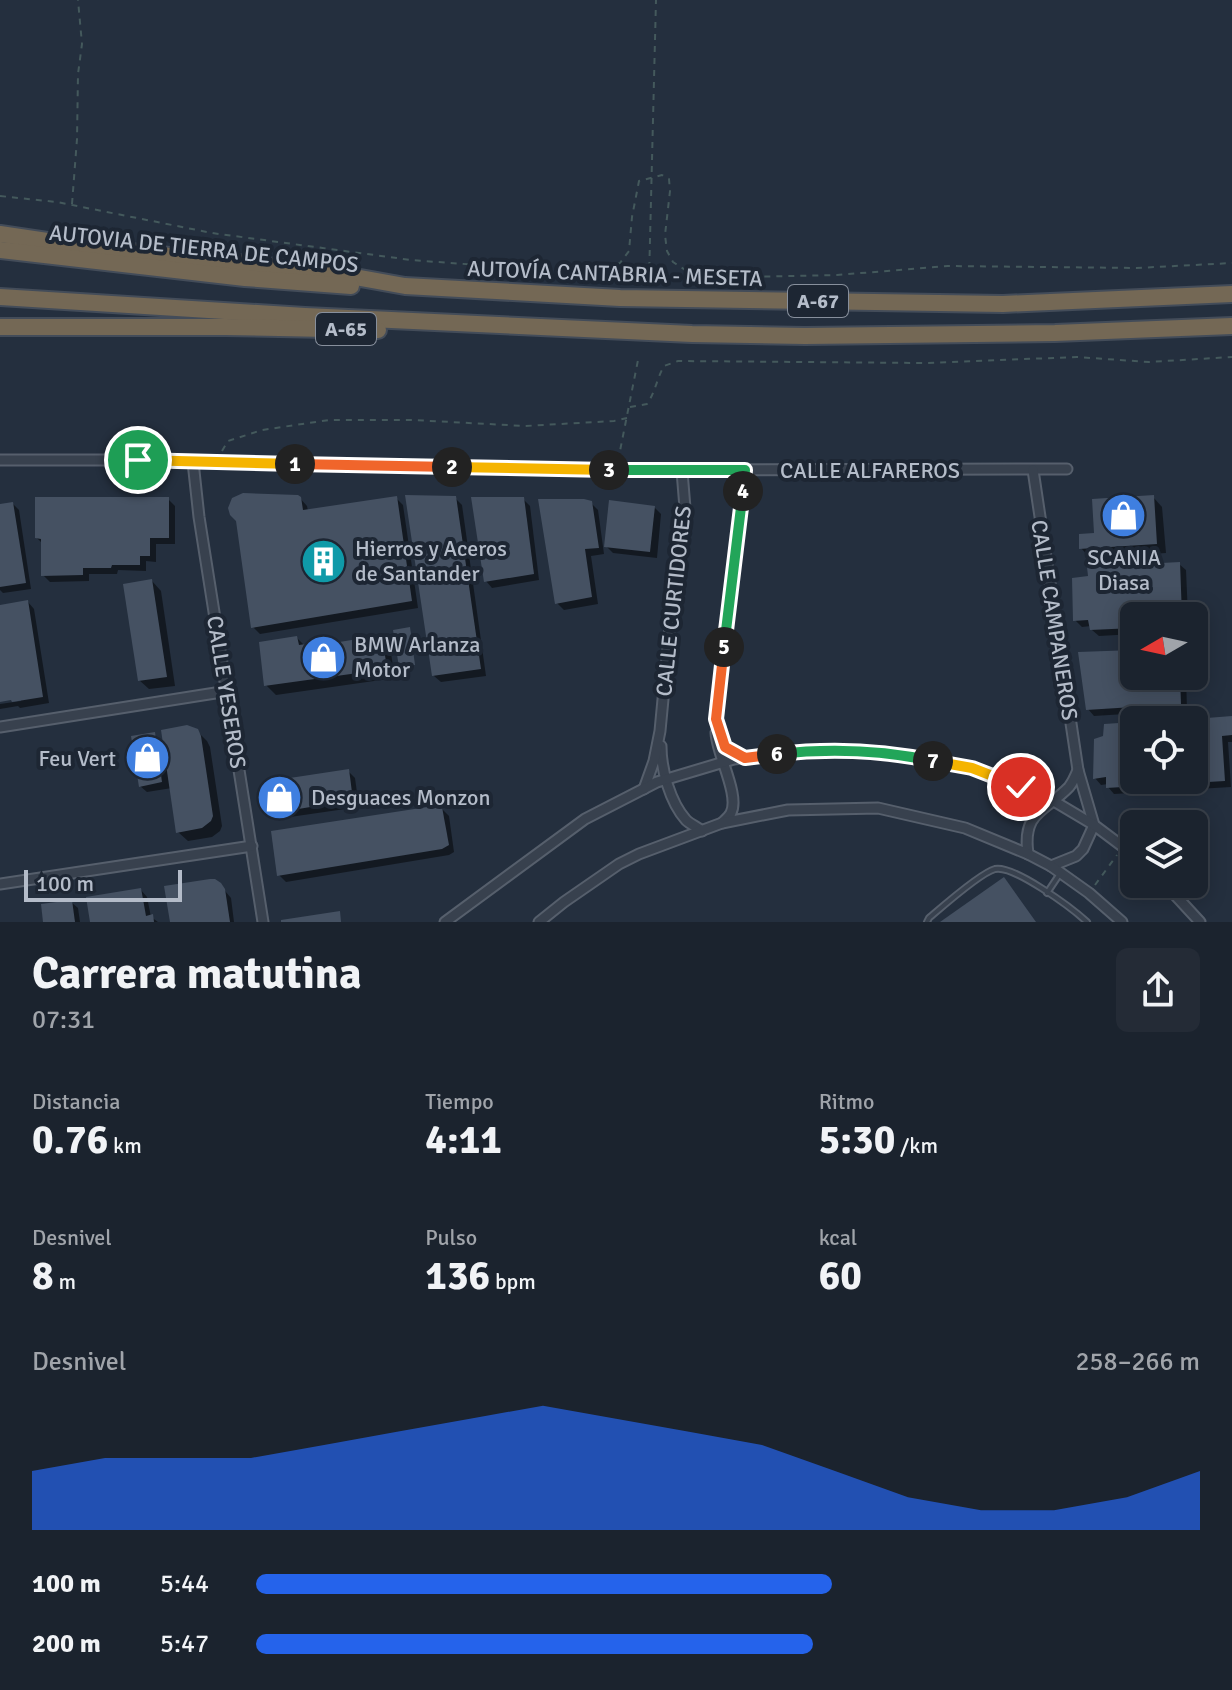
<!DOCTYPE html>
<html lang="es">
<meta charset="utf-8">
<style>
:root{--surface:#1b232e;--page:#242b36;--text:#f1f3f6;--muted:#a0a4aa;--line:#39404a;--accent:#2563eb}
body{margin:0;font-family:Signika,sans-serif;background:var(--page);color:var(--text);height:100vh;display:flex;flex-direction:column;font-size:30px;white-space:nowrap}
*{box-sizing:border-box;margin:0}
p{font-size:26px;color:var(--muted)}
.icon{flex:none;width:44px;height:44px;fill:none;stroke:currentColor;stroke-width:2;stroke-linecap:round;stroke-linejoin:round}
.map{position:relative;height:922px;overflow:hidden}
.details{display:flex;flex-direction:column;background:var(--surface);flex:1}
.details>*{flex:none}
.needle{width:52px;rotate:261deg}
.buttons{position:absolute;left:1120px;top:602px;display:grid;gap:16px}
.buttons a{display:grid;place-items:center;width:88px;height:88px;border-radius:12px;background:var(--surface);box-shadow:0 4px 20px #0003,0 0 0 2px var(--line);font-size:40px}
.scale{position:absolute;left:24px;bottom:20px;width:158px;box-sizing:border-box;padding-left:8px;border:4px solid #b4bcc9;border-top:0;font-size:22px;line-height:28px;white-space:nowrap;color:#b4bcc9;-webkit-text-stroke:6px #1d2633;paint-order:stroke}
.pin{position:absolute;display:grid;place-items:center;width:68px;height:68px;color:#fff;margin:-34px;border:4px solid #fff;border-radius:50%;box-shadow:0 2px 8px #0007}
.km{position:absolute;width:40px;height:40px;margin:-20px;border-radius:50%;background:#222;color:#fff;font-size:22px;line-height:40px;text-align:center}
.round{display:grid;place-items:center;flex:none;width:84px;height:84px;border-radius:12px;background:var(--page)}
.head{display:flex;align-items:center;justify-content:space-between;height:136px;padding:0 32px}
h1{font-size:44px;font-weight:700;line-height:60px}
.figures{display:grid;grid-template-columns:repeat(3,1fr);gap:12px;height:136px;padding:8px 32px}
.figures div{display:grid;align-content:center}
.figures b{font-size:40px;font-weight:700}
.figures small{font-size:22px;font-weight:400}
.figures p{font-size:22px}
.chart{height:224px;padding:16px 32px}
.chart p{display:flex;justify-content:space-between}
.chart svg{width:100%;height:144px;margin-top:8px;fill:var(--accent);opacity:.7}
ul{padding:0 32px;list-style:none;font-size:26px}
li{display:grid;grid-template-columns:128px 96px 1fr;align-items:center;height:60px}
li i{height:20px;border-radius:10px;background:var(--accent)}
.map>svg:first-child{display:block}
.shadow{fill:#0007}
.building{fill:#455162}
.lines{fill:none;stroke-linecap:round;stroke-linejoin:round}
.lane-casing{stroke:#565f6c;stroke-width:8}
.street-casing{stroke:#565f6c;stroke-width:13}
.highway-casing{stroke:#434c59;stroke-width:20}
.path{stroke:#44595c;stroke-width:2;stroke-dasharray:6 6;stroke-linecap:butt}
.lane{stroke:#38414e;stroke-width:4}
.street{stroke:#38414e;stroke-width:9}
.highway{stroke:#746855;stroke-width:16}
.split-1-casing{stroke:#fff;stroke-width:16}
.split-2-casing{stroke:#fff;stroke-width:16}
.split-3-casing{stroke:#fff;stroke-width:16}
.split-4-casing{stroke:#fff;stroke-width:16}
.split-5-casing{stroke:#fff;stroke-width:16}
.split-6-casing{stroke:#fff;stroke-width:16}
.split-7-casing{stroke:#fff;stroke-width:16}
.split-8-casing{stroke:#fff;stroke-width:16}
.split-1{stroke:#f5b400;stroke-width:10}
.split-2{stroke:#f0652b;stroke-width:10}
.split-3{stroke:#f5b400;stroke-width:10}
.split-4{stroke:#22a559;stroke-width:10}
.split-5{stroke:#22a559;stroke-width:10}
.split-6{stroke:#f0652b;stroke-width:10}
.split-7{stroke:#22a559;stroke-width:10}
.split-8{stroke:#f5b400;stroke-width:10}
.labels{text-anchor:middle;stroke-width:8;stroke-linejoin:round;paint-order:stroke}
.shield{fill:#1d2633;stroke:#878f9c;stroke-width:2}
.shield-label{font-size:20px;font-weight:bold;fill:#b4bcc9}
.street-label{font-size:22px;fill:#b4bcc9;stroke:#1d2633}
.poi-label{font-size:22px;fill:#b4bcc9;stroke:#1d2633;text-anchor:start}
</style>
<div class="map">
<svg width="1232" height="922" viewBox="0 0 1232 922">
<rect width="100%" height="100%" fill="#242f3e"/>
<g class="shadow">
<polygon points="298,496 307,506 308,511 396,498 403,505 418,608 260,634 253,627"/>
<polygon points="1153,497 1162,507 1166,553 1090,558 1081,548 1096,535"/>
<polygon points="455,498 462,505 486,676 441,682 434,676"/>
<polygon points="168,499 175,506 175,544 156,544 156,562 146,561 146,571 118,570 117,574 89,574 89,581 50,582 43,575 43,544 37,538"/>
<polygon points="523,499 530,506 539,580 492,588 486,581"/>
<polygon points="591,503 598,510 604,554 591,556 598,604 564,610 557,603"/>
<polygon points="13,504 19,510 31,589 3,593 0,590 0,506"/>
<polygon points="654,507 661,514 657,558 613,553 606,546"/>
<polygon points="1179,564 1186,570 1188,616 1134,616 1134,634 1099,636 1092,630 1091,626 1082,627 1075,620"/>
<polygon points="152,581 161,591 175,686 149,689 139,680"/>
<polygon points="28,602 34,609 49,703 20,708 18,706 0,709 0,704 21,701 21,697 0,699 0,607"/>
<polygon points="381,637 390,647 395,678 276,695 266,685 297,638 305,646 322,647"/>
<polygon points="1134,652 1134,676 1186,676 1187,710 1094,716 1088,709"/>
<polygon points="1232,718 1232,742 1228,742 1231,787 1114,794 1108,787 1108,784 1101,785 1095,778 1105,738 1134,724 1134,780 1194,780 1194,721"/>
<polygon points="197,731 207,741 210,747 222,826 220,831 212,837 188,841 178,832 172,788 147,792 140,786 154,734 165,745"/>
<polygon points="348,771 355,778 359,807 283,818 276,812"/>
<polygon points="442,809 449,816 454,852 449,855 286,882 279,875"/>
<polygon points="220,885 231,898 234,922 172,922"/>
<polygon points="141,890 147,897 151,917 158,922 92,922"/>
<polygon points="71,902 78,908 80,922 45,922"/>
</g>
<g class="building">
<polygon points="243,493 298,495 301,497 303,510 397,496 412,601 251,628 236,521 230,515 228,508 232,498"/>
<polygon points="405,495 456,496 481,669 432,676"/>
<polygon points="1154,495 1157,544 1079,549 1079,534 1094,533 1092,499"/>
<polygon points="35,497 169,497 169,538 150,538 150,556 140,556 140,565 112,565 111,568 83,568 83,575 41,576 41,539 35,538"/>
<polygon points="471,497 524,497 534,574 484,582"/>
<polygon points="538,499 584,499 592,501 599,548 585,549 592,597 555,604"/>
<polygon points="609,500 655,506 650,552 604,547"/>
<polygon points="13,502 26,583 0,587 0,504"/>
<polygon points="1180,562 1182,616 1134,616 1134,628 1090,630 1088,620 1073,621 1072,578 1088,576 1087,567"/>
<polygon points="152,579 167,677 138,681 123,584"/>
<polygon points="28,600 43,697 12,702 11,700 0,702 0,605"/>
<polygon points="410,627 415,665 399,667 393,630"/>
<polygon points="382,635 387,669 264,686 259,642 297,636 299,645 320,642 321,645"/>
<polygon points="1134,650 1134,676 1180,676 1181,704 1086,710 1078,652"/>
<polygon points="1232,716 1232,735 1222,736 1225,781 1106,788 1106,777 1093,779 1094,739 1103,736 1104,724 1134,722 1134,780 1194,780 1194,719"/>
<polygon points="187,725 198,729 201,736 213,816 211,821 202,828 176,833 161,730"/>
<polygon points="155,732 162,782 139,787 131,736"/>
<polygon points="349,769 353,800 274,813 270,781"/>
<polygon points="434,806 442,807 449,845 442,849 277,876 271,831"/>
<polygon points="1004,877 1036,922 940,922"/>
<polygon points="210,879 215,879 221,883 225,889 230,922 170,922 164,886"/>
<polygon points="141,888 146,916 153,914 154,922 90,922 86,897"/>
<polygon points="72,900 75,922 43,922 41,904"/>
<polygon points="340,911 341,922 281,922 281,920"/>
</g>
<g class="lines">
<defs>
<g id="lane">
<polyline points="1047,893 1059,875"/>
<path d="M927,922L929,918C942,907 980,873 995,869C1014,865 1072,908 1087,922"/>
</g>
<g id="street">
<polyline points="0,460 138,460 616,470 1067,469"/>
<polyline points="193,462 199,517 263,922"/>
<polyline points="745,470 716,719 725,747 745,758"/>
<polyline points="1033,470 1078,770 1094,825 1083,849 1076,856 1051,866"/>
<polyline points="0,727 228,691"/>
<path d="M716,733C717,755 740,795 731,813C729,817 725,820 722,823"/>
<path d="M661,746C661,769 670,802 686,820C690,824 697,827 702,831"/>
<polyline points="644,789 654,761 660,731 672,604 685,508 682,471"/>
<path d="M1028,854C1022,811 1045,812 1069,787C1073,782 1076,775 1078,770"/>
<polyline points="0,884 252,846"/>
<polyline points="1165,884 1200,922"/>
<polyline points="445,922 585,819 657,782 734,759 799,751 883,752 972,768 1052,800 1094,825 1134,855"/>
<polyline points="539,922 564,902 619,864 639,854 722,823 788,810 878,808 965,828 1028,854 1051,866 1089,893 1122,922"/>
</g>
<g id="highway">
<polyline points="0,234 101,249 327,272 405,286 620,298 1003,304 1232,294"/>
<polyline points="0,250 245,278 351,286"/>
<polyline points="0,297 305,316 692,334 805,336 1055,333 1232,326"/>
<polyline points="0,327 225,327 378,330"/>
</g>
</defs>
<use href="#lane" class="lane-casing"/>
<use href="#street" class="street-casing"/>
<use href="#highway" class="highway-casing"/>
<g class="path">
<polyline points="0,196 57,202 212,233 411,260 571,272 607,269 620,263 629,251 632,217 639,181 662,175 669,179 670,191 665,235 667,251 673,262 687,271 745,277 837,275 948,266 1136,268 1232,263"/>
<polyline points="72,204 77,139 78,74 82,44 78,0"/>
<polyline points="649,280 656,0"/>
<path d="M630,407L647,404C655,393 657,378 664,366L678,361L925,363L1077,357L1149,362L1232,357"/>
<polyline points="222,451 228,441 262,430 329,420 413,420 525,426 614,421 627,418"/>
<polyline points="618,461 638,360"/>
<polyline points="1095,885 1117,855"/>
</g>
<use href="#lane" class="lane"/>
<use href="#street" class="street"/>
<use href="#highway" class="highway"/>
</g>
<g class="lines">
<defs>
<polyline id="split-1" points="138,460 295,464"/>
<polyline id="split-2" points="295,464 452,467"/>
<polyline id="split-3" points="452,467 609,470"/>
<polyline id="split-4" points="609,470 745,470 743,491"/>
<polyline id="split-5" points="724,647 743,491"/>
<polyline id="split-6" points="724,647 716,719 725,747 745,758 777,754"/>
<path id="split-7" d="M777,754C830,748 882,750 933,761"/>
<polyline id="split-8" points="933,761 972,768 1021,787"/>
</defs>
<use href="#split-1" class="split-1-casing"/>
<use href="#split-2" class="split-2-casing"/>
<use href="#split-3" class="split-3-casing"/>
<use href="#split-4" class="split-4-casing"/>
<use href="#split-5" class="split-5-casing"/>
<use href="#split-6" class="split-6-casing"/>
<use href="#split-7" class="split-7-casing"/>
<use href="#split-8" class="split-8-casing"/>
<use href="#split-1" class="split-1"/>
<use href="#split-2" class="split-2"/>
<use href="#split-3" class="split-3"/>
<use href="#split-4" class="split-4"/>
<use href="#split-5" class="split-5"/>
<use href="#split-6" class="split-6"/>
<use href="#split-7" class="split-7"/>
<use href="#split-8" class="split-8"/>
</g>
<defs>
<symbol id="shop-disc" viewBox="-11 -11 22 22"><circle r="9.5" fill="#3f7fe0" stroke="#1d2633"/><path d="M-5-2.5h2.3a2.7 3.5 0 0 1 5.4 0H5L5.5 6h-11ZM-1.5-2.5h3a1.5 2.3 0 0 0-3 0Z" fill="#fff"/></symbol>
<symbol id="building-disc" viewBox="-11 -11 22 22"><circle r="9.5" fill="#0f9aa8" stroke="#1d2633"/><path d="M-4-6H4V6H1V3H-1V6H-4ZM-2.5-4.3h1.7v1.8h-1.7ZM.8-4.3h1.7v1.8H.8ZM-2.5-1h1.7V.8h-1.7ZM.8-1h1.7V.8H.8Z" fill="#fff"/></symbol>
</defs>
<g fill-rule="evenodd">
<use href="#shop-disc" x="1098" y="490" width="51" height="51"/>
<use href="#building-disc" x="298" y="536" width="51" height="51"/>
<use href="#shop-disc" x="298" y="632" width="51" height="51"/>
<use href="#shop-disc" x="122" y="732" width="51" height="51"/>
<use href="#shop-disc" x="254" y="772" width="51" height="51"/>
</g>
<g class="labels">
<g class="shield">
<rect x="788" y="285" width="60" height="32" rx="6"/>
<rect x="316" y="313" width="60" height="32" rx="6"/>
</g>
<g class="shield-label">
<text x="818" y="308">A-67</text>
<text x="346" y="336">A-65</text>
</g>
<g class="street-label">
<text transform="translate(204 248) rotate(6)" y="8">AUTOVIA DE TIERRA DE CAMPOS</text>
<text transform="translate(615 273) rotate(2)" y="8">AUTOVÍA CANTABRIA - MESETA</text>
<text x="870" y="478">CALLE ALFAREROS</text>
<text transform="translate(673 601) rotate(-84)" y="8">CALLE CURTIDORES</text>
<text transform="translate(1055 620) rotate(81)" y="8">CALLE CAMPANEROS</text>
<text transform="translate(227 692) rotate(81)" y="8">CALLE YESEROS</text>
</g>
<g class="poi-label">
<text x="355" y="556">Hierros y Aceros<tspan x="355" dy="25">de Santander</tspan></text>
<text x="1124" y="565" text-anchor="middle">SCANIA<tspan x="1124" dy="25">Diasa</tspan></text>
<text x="354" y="652">BMW Arlanza<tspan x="354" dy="25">Motor</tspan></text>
<text x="116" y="766" text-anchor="end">Feu Vert</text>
<text x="311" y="805">Desguaces Monzon</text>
</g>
</g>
</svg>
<div class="buttons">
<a><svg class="needle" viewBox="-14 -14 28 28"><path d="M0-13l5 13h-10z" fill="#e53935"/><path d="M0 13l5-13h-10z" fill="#a0a4aa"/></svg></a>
<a><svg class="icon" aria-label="locate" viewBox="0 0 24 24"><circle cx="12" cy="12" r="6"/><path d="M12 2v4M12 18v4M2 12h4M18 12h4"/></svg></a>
<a><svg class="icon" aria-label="layers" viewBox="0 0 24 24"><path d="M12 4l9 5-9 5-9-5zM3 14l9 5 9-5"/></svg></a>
</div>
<div class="scale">100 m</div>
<div class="pin" style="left:138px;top:460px;background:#1e9e55"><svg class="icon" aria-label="arrive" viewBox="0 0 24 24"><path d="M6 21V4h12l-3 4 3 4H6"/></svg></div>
<div class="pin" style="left:1021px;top:787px;background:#d93025"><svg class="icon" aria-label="check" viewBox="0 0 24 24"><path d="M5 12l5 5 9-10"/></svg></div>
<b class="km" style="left:295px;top:464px">1</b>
<b class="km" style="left:452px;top:467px">2</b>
<b class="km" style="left:609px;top:470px">3</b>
<b class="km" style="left:743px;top:491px">4</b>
<b class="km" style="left:724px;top:647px">5</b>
<b class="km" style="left:777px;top:754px">6</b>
<b class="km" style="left:933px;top:761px">7</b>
</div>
<section class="details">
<div class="head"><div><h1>Carrera matutina</h1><p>07:31</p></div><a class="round"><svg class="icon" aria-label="share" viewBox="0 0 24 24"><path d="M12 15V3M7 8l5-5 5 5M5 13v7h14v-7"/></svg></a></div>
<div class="figures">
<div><p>Distancia</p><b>0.76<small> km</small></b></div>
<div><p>Tiempo</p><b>4:11</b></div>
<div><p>Ritmo</p><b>5:30<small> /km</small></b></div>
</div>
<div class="figures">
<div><p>Desnivel</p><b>8<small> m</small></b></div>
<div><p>Pulso</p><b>136<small> bpm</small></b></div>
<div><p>kcal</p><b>60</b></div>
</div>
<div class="chart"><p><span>Desnivel</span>258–266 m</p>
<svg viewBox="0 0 160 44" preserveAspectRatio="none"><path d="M0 44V26L10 22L20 22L30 22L40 18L50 14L60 10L70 6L80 10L90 14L100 18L110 26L120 34L130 38L140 38L150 34L160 26V44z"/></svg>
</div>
<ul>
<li><b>100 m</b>5:44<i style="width:61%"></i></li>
<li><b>200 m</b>5:47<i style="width:59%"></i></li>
</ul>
</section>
